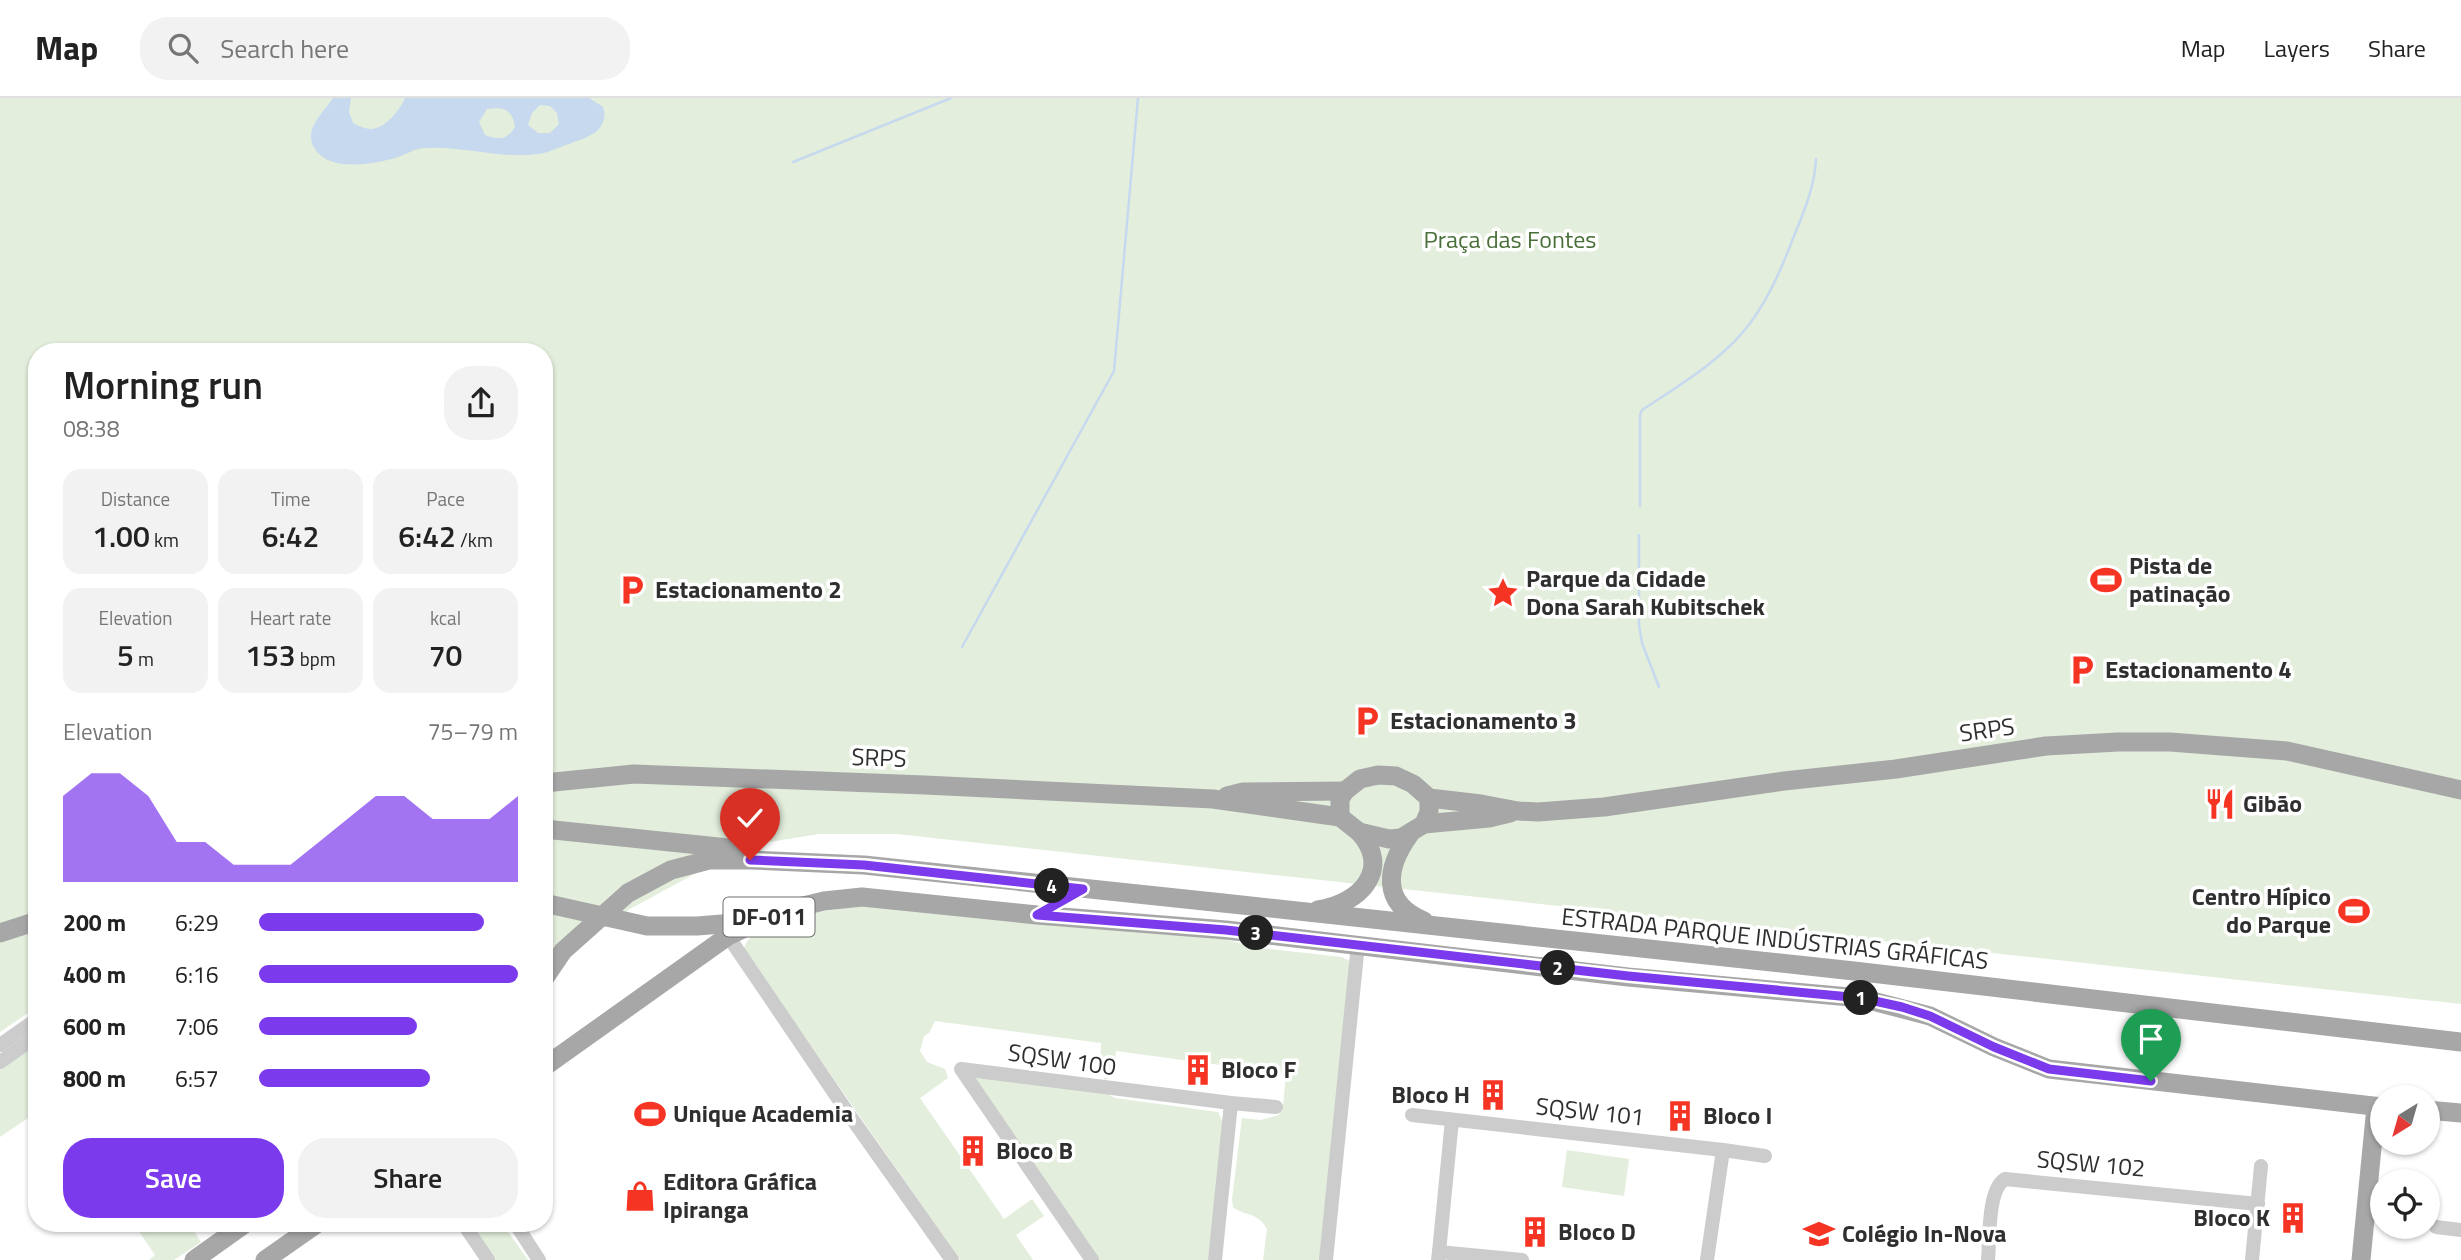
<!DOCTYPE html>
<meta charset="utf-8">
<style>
:root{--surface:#fff;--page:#f2f2f2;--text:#222;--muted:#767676;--line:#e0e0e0;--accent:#7c3aed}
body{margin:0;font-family:"Titillium Web",sans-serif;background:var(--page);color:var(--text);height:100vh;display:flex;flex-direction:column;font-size:26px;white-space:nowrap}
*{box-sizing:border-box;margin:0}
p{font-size:23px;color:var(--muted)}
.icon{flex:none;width:38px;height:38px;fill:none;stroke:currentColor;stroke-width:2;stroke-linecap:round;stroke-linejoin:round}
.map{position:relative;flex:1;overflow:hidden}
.details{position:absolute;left:28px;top:245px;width:525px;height:889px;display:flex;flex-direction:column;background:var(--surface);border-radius:28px;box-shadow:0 2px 5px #0004}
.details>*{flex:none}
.needle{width:46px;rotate:217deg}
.controls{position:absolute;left:2370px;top:987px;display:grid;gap:14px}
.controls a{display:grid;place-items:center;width:70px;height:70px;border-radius:50%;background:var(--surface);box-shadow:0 2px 5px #0004;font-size:35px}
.pin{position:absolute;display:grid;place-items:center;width:60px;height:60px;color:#fff;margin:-72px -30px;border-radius:50% 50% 50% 0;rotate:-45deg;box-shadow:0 0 7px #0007}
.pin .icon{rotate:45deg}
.km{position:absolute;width:35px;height:35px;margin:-18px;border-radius:50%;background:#222;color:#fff;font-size:19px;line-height:35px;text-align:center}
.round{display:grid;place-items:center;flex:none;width:74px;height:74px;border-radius:28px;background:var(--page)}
.head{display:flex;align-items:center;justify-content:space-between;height:119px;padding:0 35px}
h1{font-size:38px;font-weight:600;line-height:52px}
.stats{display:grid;grid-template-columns:repeat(3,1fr);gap:10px;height:119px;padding:7px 35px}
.stats div{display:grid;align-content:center;border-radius:18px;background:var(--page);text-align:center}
.stats b{font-size:30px;font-weight:600}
.stats small{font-size:19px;font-weight:400}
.stats p{font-size:19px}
.chart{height:196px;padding:14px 35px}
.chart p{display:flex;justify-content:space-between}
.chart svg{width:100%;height:126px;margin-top:7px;fill:var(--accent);opacity:.7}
.primary-button{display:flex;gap:14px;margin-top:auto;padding:14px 35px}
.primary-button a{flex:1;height:80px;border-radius:28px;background:var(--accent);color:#fff;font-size:28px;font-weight:600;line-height:80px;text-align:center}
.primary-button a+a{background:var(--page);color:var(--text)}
ul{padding:0 35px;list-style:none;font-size:23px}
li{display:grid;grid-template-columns:112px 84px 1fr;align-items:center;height:52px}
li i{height:18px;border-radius:9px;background:var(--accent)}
header{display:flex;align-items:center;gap:42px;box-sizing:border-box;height:98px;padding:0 35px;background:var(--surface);border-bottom:2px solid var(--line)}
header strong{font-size:33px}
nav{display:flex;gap:38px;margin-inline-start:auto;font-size:24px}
.search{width:490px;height:63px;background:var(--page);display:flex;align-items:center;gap:18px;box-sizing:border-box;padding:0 24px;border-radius:28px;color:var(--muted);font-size:26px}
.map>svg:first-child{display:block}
.green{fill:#e3eedc}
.water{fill:#c6d9ef;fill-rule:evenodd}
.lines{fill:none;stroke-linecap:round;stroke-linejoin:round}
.stream{stroke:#c6d9ef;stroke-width:2.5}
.minor{stroke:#ccc;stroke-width:14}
.major{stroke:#a7a7a7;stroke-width:19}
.route-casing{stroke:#fff;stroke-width:14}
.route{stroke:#7c3aed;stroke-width:9}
.labels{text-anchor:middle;stroke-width:7;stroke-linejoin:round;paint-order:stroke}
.shield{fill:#fff;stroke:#6d6d6d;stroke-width:2}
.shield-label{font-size:23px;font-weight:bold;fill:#2f2f2f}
.park-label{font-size:24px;fill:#496f38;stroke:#fff}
.poi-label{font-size:24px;font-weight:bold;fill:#2f2f2f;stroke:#fff;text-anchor:start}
.street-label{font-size:24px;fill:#2f2f2f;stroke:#fff}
</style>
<header>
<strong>Map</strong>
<div class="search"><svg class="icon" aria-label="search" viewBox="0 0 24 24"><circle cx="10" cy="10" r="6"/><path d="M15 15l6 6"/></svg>Search here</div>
<nav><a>Map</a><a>Layers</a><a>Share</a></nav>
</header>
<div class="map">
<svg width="2461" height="1162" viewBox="0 0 2461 1162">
<rect width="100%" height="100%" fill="#fff"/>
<g class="green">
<polygon points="0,0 2461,0 2461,906 897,736 819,736 746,748 630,811 544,871 544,254 37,254 37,909 0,934"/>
<path d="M880,806L1223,841L1260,850L1341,859L1348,862L1352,868L1320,1162H1263L1267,1131C1257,1113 1246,1119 1233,1109L1232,1101L1242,1020L1261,1022L1279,1017L1283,1008L1286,976L1116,953L1113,978L1105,982L1100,973L1101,945L935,923L929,935L924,938L920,953L927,964L945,971L948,980L920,1000L1004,1121L1032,1101L1044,1118L1016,1137L1033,1162H960L744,852C747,818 853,809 880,806Z"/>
<polygon points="37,945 37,1014 0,1039 0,970"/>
<polygon points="978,979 1102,993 1115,1000 1218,1014 1224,1027 1208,1162 1096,1162 975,981"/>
<polygon points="1567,1052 1629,1061 1624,1098 1562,1089"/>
<polygon points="133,1125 189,1125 201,1144 174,1162 149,1162 155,1157"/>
<polygon points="469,1125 502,1125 528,1162 495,1162"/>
</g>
<path class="water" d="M333,0H351L349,14L353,25C359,28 368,33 376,30C388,27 401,10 405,0H589L602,8C607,16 604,25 598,32C590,39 579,42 569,46C559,49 548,55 538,56C500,61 463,48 426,50C414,50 406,57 395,60C374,66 335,73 318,55C300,34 321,18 333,0ZM540,7L550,8L557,15L559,26L550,35H538L528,27L532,15ZM498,10C510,12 513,17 515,29C507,42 499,42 485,37L479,24L487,11Z"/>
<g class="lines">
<g class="stream">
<polyline points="793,64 951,0"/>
<path d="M1640,408V317L1642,312C1680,287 1724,261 1751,224C1770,198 1782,169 1794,138C1804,114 1815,87 1816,61"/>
<polyline points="1639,437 1639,527 1642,545 1659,589"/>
<polyline points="962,549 1114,273 1138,0"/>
</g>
<g class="minor">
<polyline points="728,838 848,1015 952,1162"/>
<polyline points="0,947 37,921"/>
<polyline points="0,964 37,938"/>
<polyline points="1231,1005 1276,1009"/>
<polyline points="1412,1017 1723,1052 1707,1162"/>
<polyline points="1723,1052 1765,1058"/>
<polyline points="463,1125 488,1162"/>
<polyline points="515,1125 539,1162"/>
<polyline points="2436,1129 2461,1132"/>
<polyline points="1439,1154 1452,1022"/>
<polyline points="1092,1162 961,971 1231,1005 1215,1162"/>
<polyline points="1326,1162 1358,846"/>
<polyline points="1438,1162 1439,1154 1522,1162"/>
<path d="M1988,1162C1990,1142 1987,1092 2005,1081L2258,1106"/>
<polyline points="2252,1162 2261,1068"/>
</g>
<g class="major">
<polyline points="544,685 634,676 925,687 1213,701 1340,719 1359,734 1389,741 1401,740 1424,726 1429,714 1429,700"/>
<polyline points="1227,698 1243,694 1345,693"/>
<polyline points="1340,719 1340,701 1345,693 1360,681 1378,677 1396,678 1413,686 1429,700 1481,706 1518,713 1538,714 1604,709 1784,683 1896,671 2046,648 2118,644 2170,644 2287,653 2461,692"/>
<polyline points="1424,726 1489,720 1510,715"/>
<polyline points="544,731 738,751"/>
<path d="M1410,736C1386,769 1380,805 1424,823"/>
<polyline points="544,805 647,828 697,828 747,824"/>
<path d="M1318,812C1359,806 1393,772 1359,734"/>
<polyline points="0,835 37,823"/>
<polyline points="544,881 563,853 628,795 671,772 709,762 750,762 864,767 1223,805 1854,873 2461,944"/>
<polyline points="544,969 728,838 758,824 799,809 824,803 862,799 1037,817 1226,832 1628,879 1861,900 1930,918 1994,949 2049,971 2382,1009"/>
<polyline points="2427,1012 2461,1015"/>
<polyline points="194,1162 246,1125"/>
<polyline points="265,1162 318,1125"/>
<polyline points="2361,1162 2376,1009"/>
</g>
</g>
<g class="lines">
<defs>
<polyline id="route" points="750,762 864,767 1083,791 1037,817 1226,832 1628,878 1861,900 1902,909 1930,918 1994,949 2049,971 2151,983"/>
</defs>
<use href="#route" class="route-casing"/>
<use href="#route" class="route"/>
</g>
<defs>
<symbol id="stadium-bare" viewBox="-9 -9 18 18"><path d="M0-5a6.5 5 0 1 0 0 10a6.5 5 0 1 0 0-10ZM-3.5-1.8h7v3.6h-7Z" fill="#f53423" stroke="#fff" stroke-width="2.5" paint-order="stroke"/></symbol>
<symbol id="parking-bare" viewBox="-9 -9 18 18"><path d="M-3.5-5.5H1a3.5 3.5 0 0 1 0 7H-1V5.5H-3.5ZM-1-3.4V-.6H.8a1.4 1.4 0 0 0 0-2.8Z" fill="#f53423" stroke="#fff" stroke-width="2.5" paint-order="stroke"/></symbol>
<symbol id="sight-bare" viewBox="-9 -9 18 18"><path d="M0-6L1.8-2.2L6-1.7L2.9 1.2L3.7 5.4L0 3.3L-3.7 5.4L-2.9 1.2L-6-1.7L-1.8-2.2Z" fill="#f53423" stroke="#fff" stroke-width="2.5" paint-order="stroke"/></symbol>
<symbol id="restaurant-bare" viewBox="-9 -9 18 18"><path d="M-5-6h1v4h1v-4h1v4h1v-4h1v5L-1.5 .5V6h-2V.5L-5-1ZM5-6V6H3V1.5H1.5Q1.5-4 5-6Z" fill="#f53423" stroke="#fff" stroke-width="2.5" paint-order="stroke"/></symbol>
<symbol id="building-bare" viewBox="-9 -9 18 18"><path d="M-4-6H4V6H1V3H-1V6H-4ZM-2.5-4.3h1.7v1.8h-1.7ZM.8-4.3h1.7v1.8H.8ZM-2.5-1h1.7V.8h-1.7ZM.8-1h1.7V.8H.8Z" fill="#f53423" stroke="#fff" stroke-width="2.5" paint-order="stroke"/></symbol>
<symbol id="shop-bare" viewBox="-9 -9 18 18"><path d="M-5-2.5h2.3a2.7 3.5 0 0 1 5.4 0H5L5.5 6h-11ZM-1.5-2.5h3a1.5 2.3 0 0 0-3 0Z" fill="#f53423" stroke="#fff" stroke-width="2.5" paint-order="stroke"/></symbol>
<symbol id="school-bare" viewBox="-9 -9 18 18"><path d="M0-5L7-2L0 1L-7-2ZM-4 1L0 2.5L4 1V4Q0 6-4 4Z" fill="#f53423" stroke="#fff" stroke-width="2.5" paint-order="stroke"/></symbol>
</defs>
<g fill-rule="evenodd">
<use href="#stadium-bare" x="2084" y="460" width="44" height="44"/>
<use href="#parking-bare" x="610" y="470" width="44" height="44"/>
<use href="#sight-bare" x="1481" y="473" width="44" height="44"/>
<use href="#parking-bare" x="2060" y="550" width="44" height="44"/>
<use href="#parking-bare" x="1345" y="601" width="44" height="44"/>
<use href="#restaurant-bare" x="2198" y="684" width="44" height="44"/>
<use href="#stadium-bare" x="2332" y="791" width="44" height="44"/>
<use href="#building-bare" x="1176" y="950" width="44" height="44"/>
<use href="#building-bare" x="1471" y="975" width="44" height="44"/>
<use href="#stadium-bare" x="628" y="994" width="44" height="44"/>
<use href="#building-bare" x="1658" y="996" width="44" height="44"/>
<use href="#building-bare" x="951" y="1031" width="44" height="44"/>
<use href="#shop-bare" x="618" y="1076" width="44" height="44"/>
<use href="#building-bare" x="2271" y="1098" width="44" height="44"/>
<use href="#building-bare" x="1513" y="1112" width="44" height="44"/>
<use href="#school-bare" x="1797" y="1114" width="44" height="44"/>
</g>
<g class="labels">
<rect class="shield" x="723.5" y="799.5" width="91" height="39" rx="5"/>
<g class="shield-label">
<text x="769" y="827">DF-011</text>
</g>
<g class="park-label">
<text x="1510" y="150">Praça das Fontes</text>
</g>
<g class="poi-label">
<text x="2129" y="476">Pista de<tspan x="2129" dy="28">patinação</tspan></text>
<text x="1526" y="489">Parque da Cidade<tspan x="1526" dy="28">Dona Sarah Kubitschek</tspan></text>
<text x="655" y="500">Estacionamento 2</text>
<text x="2105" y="580">Estacionamento 4</text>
<text x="1390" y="631">Estacionamento 3</text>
<text x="2243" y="714">Gibão</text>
<text x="2331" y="807" text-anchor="end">Centro Hípico<tspan x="2331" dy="28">do Parque</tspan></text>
<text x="1221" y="980">Bloco F</text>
<text x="1470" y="1005" text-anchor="end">Bloco H</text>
<text x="673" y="1024">Unique Academia</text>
<text x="1703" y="1026">Bloco I</text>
<text x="996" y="1061">Bloco B</text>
<text x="663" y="1092">Editora Gráfica<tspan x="663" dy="28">Ipiranga</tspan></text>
<text x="2270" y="1128" text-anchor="end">Bloco K</text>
<text x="1558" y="1142">Bloco D</text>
<text x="1842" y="1144">Colégio In-Nova</text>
</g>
<g class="street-label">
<text transform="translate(1987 632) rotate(-8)" y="8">SRPS</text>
<text transform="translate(879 660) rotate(2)" y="8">SRPS</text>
<text transform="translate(1775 841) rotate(6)" y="8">ESTRADA PARQUE INDÚSTRIAS GRÁFICAS</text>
<text transform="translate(1062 962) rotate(8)" y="8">SQSW 100</text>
<text transform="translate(1590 1014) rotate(6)" y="8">SQSW 101</text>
<text transform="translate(2091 1066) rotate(5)" y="8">SQSW 102</text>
</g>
</g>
</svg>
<div class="controls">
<a><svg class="needle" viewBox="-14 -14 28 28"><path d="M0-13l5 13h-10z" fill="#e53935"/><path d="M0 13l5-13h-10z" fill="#767676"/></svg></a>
<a><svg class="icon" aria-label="locate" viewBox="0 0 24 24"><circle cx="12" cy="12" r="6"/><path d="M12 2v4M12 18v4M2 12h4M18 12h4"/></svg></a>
</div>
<div class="pin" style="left:2151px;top:983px;background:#1e9e55"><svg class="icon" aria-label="arrive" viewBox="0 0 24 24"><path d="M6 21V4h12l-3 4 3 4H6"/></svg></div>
<div class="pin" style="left:750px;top:762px;background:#d93025"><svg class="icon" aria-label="check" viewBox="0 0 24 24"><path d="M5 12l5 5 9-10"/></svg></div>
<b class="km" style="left:1861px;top:900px">1</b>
<b class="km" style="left:1558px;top:870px">2</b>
<b class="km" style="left:1256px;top:835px">3</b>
<b class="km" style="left:1052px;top:788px">4</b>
<section class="details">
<div class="head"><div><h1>Morning run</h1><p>08:38</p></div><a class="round"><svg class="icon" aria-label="share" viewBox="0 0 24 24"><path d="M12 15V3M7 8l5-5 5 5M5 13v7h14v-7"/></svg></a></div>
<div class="stats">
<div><p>Distance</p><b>1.00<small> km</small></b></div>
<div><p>Time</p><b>6:42</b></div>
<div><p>Pace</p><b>6:42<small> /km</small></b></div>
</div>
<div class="stats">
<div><p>Elevation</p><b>5<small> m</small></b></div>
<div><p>Heart rate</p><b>153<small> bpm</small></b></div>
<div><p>kcal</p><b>70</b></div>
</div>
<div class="chart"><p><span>Elevation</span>75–79 m</p>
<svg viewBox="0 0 160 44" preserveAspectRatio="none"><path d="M0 44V14L10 6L20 6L30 14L40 30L50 30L60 38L70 38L80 38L90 30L100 22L110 14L120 14L130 22L140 22L150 22L160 14V44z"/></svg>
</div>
<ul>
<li><b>200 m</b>6:29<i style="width:87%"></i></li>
<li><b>400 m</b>6:16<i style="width:100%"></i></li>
<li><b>600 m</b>7:06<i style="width:61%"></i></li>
<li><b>800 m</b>6:57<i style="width:66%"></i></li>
</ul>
<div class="primary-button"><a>Save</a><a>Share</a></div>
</section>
</div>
